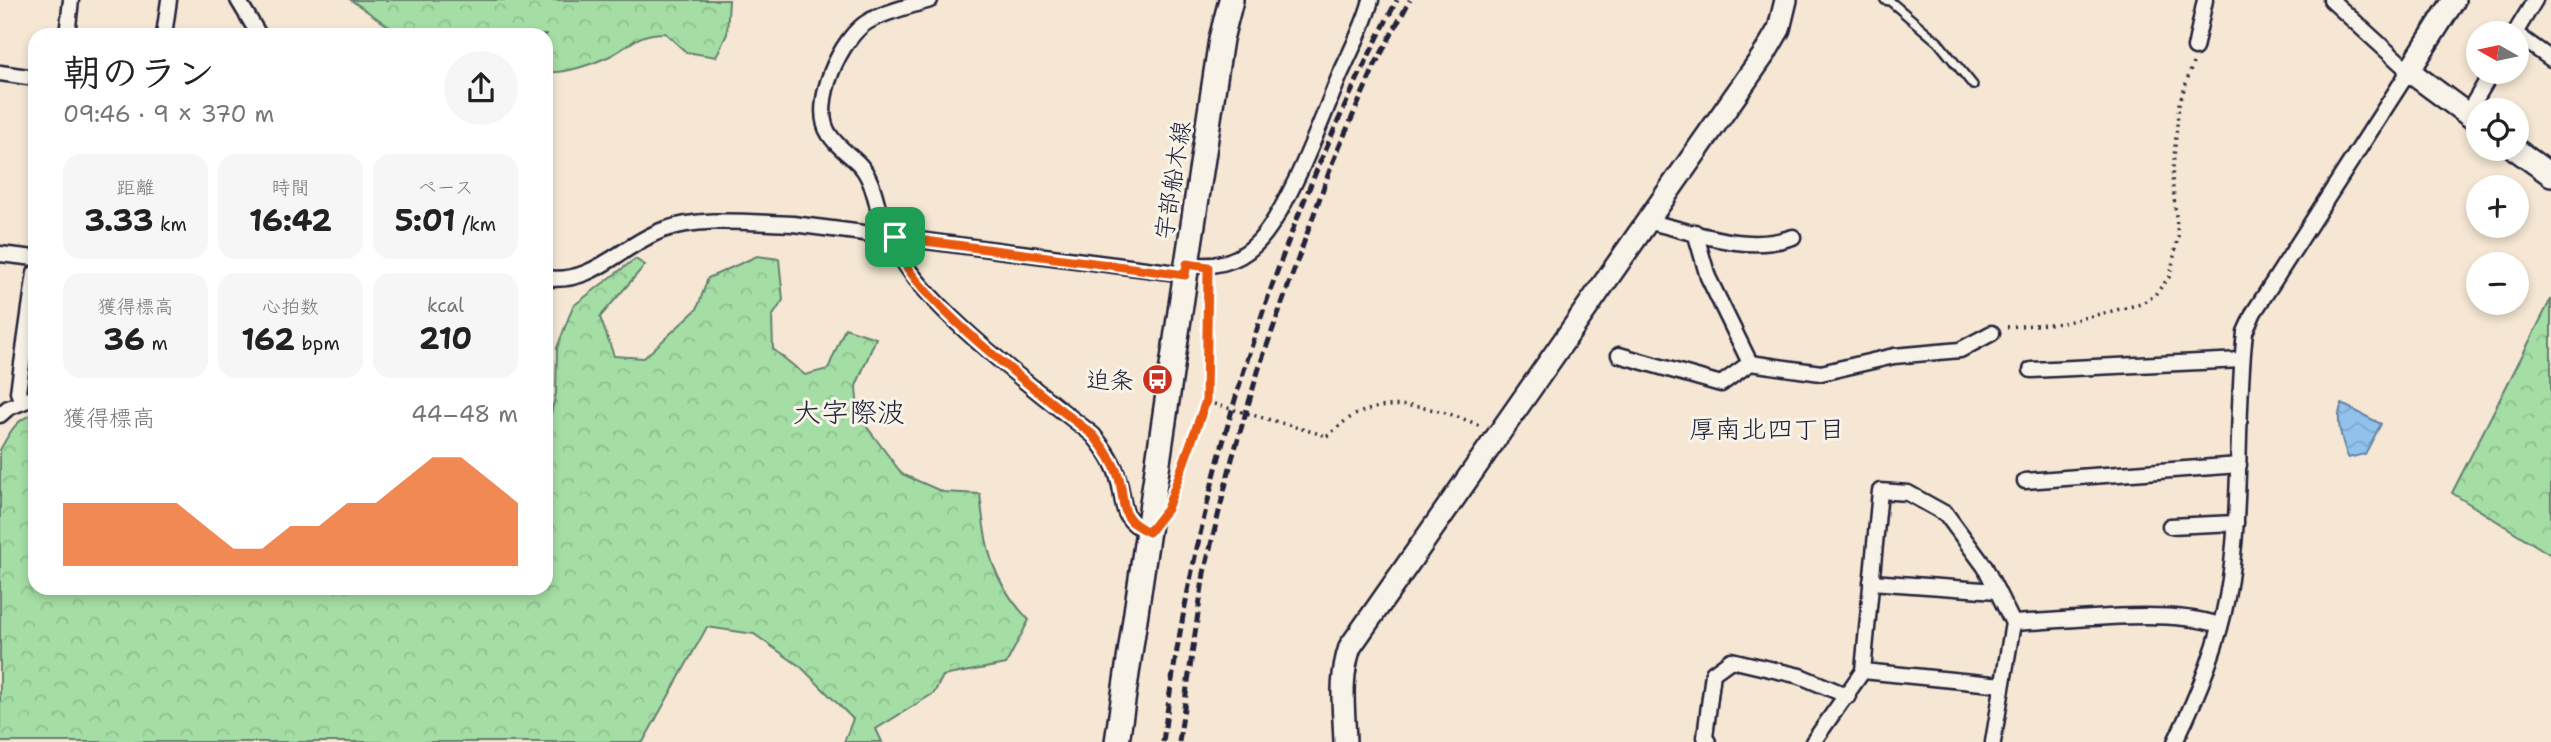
<!DOCTYPE html>
<html lang="ja">
<meta charset="utf-8">
<style>
:root{--surface:#fff;--page:#f6f6f6;--text:#222;--muted:#767676;--accent:#ea580c}
body{margin:0;font-family:"Shantell Sans","Klee One",sans-serif;background:var(--page);color:var(--text);height:100vh;display:flex;flex-direction:column;font-size:26px;white-space:nowrap}
*{box-sizing:border-box;margin:0}
p{font-size:23px;color:var(--muted)}
.icon{flex:none;width:38px;height:38px;fill:none;stroke:currentColor;stroke-width:2;stroke-linecap:round;stroke-linejoin:round}
.map{position:relative;flex:1;overflow:hidden}
.drawer{position:absolute;left:28px;top:28px;width:525px;height:567px;display:flex;flex-direction:column;background:var(--surface);border-radius:21px;box-shadow:0 4px 10px #0003}
.drawer>*{flex:none}
.needle{width:46px;rotate:279deg}
.fabs{position:absolute;left:2466px;top:21px;display:grid;gap:14px}
.fabs a{display:grid;place-items:center;width:63px;height:63px;border-radius:50%;background:var(--surface);box-shadow:0 4px 10px #0003;font-size:35px}
.pin{position:absolute;display:grid;place-items:center;width:60px;height:60px;color:#fff;margin:-30px;border-radius:14px;box-shadow:0 4px 10px #0006}
.round{display:grid;place-items:center;flex:none;width:74px;height:74px;border-radius:37px;background:var(--page)}
.headline{display:flex;align-items:center;justify-content:space-between;height:119px;padding:0 35px}
h1{font-size:38px;font-weight:700;line-height:52px}
.figures{display:grid;grid-template-columns:repeat(3,1fr);gap:10px;height:119px;padding:7px 35px}
.figures div{display:grid;align-content:center;border-radius:18px;background:var(--page);text-align:center}
.figures b{font-size:30px;font-weight:700}
.figures small{font-size:19px;font-weight:400}
.figures p{font-size:19px}
.chart{height:196px;padding:14px 35px}
.chart p{display:flex;justify-content:space-between}
.chart svg{width:100%;height:126px;margin-top:7px;fill:var(--accent);opacity:.7}
.map>svg:first-child{display:block}
.forest{fill:url(#forest-crowns);stroke:#638070;stroke-width:2}
.water{fill:url(#water-waves);stroke:#6582a5;stroke-width:2}
.lines{fill:none;stroke-linecap:round;stroke-linejoin:round}
.lane-casing{stroke:#22223b;stroke-width:12}
.street-casing{stroke:#22223b;stroke-width:19}
.secondary-casing{stroke:#22223b;stroke-width:26}
.primary-casing{stroke:#22223b;stroke-width:28}
.path{stroke:#22223b;stroke-width:3.5;stroke-dasharray:2 5;stroke-linecap:butt}
.lane{stroke:#f7f3e8;stroke-width:7}
.street{stroke:#f7f3e8;stroke-width:14}
.secondary{stroke:#f7f3e8;stroke-width:21}
.primary{stroke:#f7f3e8;stroke-width:23}
.rail{stroke:#22223b;stroke-width:5;stroke-dasharray:10 5;stroke-linecap:butt}
.path-bridge{stroke:#22223b;stroke-width:3.5;stroke-dasharray:2 5;stroke-linecap:butt}
.route-casing{stroke:#fff;stroke-width:14}
.route{stroke:#ea580c;stroke-width:9}
.labels{text-anchor:middle;stroke-width:6;stroke-linejoin:round;paint-order:stroke}
.street-label{font-size:24px;fill:#22223b;stroke:#f7f3e8}
.poi-label{font-size:24px;fill:#22223b;stroke:#f7f3e8;text-anchor:end}
.neighbourhood-label{font-size:26px;fill:#22223b;stroke:#f7f3e8}
.quarter-label{font-size:28px;fill:#22223b;stroke:#f7f3e8}
</style>
<div class="map">
<svg width="2551" height="742" viewBox="0 0 2551 742">
<defs>
<pattern id="forest-crowns" width="20" height="18" patternUnits="userSpaceOnUse" patternTransform="scale(1.75)"><rect width="20" height="18" fill="#a4dea4"/><path d="M2 6a3 3 0 1 1 6 0M12 15a3 3 0 1 1 6 0" fill="none" stroke="#8dbe8e"/></pattern>
<pattern id="water-waves" width="16" height="10" patternUnits="userSpaceOnUse" patternTransform="scale(1.75)"><rect width="16" height="10" fill="#91c2ec"/><path d="M0 5q4-4 8 0t8 0" fill="none" stroke="#7da6cb"/></pattern>
</defs>
<rect width="100%" height="100%" fill="#f5e7d3"/>
<filter id="ink" filterUnits="userSpaceOnUse"><feTurbulence type="fractalNoise" baseFrequency=".0143" numOctaves="2"/><feDisplacementMap in="SourceGraphic" scale="14" xChannelSelector="R" yChannelSelector="G"/><feConvolveMatrix kernelMatrix="1 2 1 2 8 2 1 2 1" color-interpolation-filters="sRGB"/></filter>
<g filter="url(#ink)">
<g class="forest">
<path d="M351,0H729L727,34L716,57L686,52L665,33C637,33 633,44 610,56C593,64 565,74 546,72V35H401Z"/>
<path d="M757,256L779,259L783,300L772,317L773,349L805,375L828,369L845,328L876,338L856,386L858,415L902,474L943,492L980,494C986,548 990,579 1029,620L1006,664L943,676L934,693L876,729L882,742H844L853,719L801,667L754,634L707,627L643,742H0V450C9,434 16,418 35,414V588H546V434L556,393L557,348L573,306L635,259L645,265L600,317L614,356L644,358L697,309L708,278Z"/>
<polygon points="2551,299 2551,555 2452,493"/>
</g>
<path class="water" d="M2342,404L2381,424L2365,454L2348,458C2343,442 2334,420 2342,404Z"/>
<g class="lines">
<defs>
<polyline id="lane" points="1885,0 1890,1 1938,42 1973,85"/>
<g id="street">
<polyline points="238,0 259,35"/>
<polyline points="2515,33 2535,0"/>
<polyline points="2516,34 2551,59"/>
<polyline points="67,35 71,0"/>
<polyline points="164,35 169,0"/>
<polyline points="2195,48 2205,0"/>
<polyline points="0,73 35,78"/>
<polyline points="2467,114 2492,72"/>
<path d="M1646,221C1695,232 1745,254 1793,237"/>
<polyline points="1695,232 1708,277 1750,363"/>
<path d="M880,235C882,216 873,178 859,164C849,154 837,147 829,134C810,105 841,36 869,21C887,11 911,6 930,0"/>
<path d="M895,237C893,285 1054,404 1093,435C1104,448 1114,462 1118,478C1126,505 1118,519 1149,532"/>
<polyline points="0,254 35,258"/>
<path d="M1187,264C1212,268 1237,263 1256,244C1288,213 1322,118 1340,75C1351,51 1364,26 1371,0"/>
<path d="M546,278C593,285 623,244 663,230C702,216 752,223 793,224L1185,274"/>
<polyline points="1619,355 1721,384 1750,363 1821,373 1894,356 1960,350 1992,333"/>
<polyline points="2031,370 2242,360"/>
<polyline points="22,402 18,392 35,273"/>
<polyline points="0,415 8,408 35,397"/>
<polyline points="2025,481 2239,465"/>
<polyline points="2170,526 2236,523"/>
<polyline points="1871,582 1997,591"/>
<path d="M2013,623C2069,621 2168,607 2219,625"/>
<polyline points="1863,671 2002,685"/>
<polyline points="1708,742 1705,737 1713,673 1731,660 1800,676 1848,696"/>
<polyline points="1813,742 1863,671 1880,491 1908,493 1946,514 1985,567 2013,623 1993,742"/>
<path d="M2175,742C2197,697 2218,647 2227,597C2243,510 2235,420 2245,332L2254,312L2409,71L2331,0"/>
</g>
<g id="secondary">
<polyline points="2454,0 2409,71 2478,122"/>
<polyline points="2515,149 2551,175"/>
<path d="M1345,742C1344,708 1339,680 1350,647L1765,53L1779,29L1786,0"/>
</g>
<polyline id="primary" points="1117,742 1187,264 1221,39 1231,0"/>
</defs>
<use href="#lane" class="lane-casing"/>
<use href="#street" class="street-casing"/>
<use href="#secondary" class="secondary-casing"/>
<use href="#primary" class="primary-casing"/>
<g class="path">
<polyline points="1207,279 1206,401 1214,404"/>
<polyline points="2007,327 2063,323 2141,304 2154,296 2170,276 2178,236 2172,178 2179,104 2193,63"/>
<path d="M1327,436C1335,430 1344,421 1353,416C1394,395 1441,409 1481,426"/>
<polyline points="1177,481 1206,401"/>
</g>
<use href="#lane" class="lane"/>
<use href="#street" class="street"/>
<use href="#secondary" class="secondary"/>
<use href="#primary" class="primary"/>
<g class="rail">
<path d="M1163,742C1197,482 1275,232 1397,0"/>
<polyline points="1179,742 1204,573 1232,459 1260,365 1333,161 1376,63 1410,0"/>
</g>
<polyline class="path-bridge" points="1214,404 1327,436"/>
</g>
</g>
<g class="lines" filter="url(#ink)">
<defs>
<path id="route" d="M895,237L1185,275L1187,264L1208,267L1206,401L1167,509L1149,532C1118,519 1126,505 1119,478C1114,462 1104,448 1093,435C1054,404 892,284 895,237Z"/>
</defs>
<use href="#route" class="route-casing"/>
<use href="#route" class="route"/>
</g>
<defs>
<symbol id="bus-disc" viewBox="-11 -11 22 22"><circle r="9.5" fill="#c8321e" stroke="#f7f3e8"/><path d="M-5-6H5V4H4V6H2V4H-2V6H-4V4H-5ZM-3.5-4V0h7V-4ZM-3.5 1.2v1.5H-2V1.2ZM2 1.2v1.5H3.5V1.2Z" fill="#fff"/></symbol>
</defs>
<g fill-rule="evenodd">
<use href="#bus-disc" x="1140" y="362" width="35" height="35"/>
</g>
<g class="labels">
<g class="street-label">
<text transform="translate(1173 180) rotate(-81)" y="8">宇部船木線</text>
</g>
<g class="poi-label">
<text x="1134" y="388">迫条</text>
</g>
<g class="neighbourhood-label">
<text x="1767" y="438">厚南北四丁目</text>
</g>
<g class="quarter-label">
<text x="849" y="422">大字際波</text>
</g>
</g>
</svg>
<div class="fabs">
<a><svg class="needle" viewBox="-14 -14 28 28"><path d="M0-13l5 13h-10z" fill="#e53935"/><path d="M0 13l5-13h-10z" fill="#767676"/></svg></a>
<a><svg class="icon" aria-label="locate" viewBox="0 0 24 24"><circle cx="12" cy="12" r="6"/><path d="M12 2v4M12 18v4M2 12h4M18 12h4"/></svg></a>
<a>+</a>
<a>−</a>
</div>
<div class="pin" style="left:895px;top:237px;background:#1e9e55"><svg class="icon" aria-label="arrive" viewBox="0 0 24 24"><path d="M6 21V4h12l-3 4 3 4H6"/></svg></div>
<section class="drawer">
<div class="headline"><div><h1>朝のラン</h1><p>09:46 · 9 × 370 m</p></div><a class="round"><svg class="icon" aria-label="share" viewBox="0 0 24 24"><path d="M12 15V3M7 8l5-5 5 5M5 13v7h14v-7"/></svg></a></div>
<div class="figures">
<div><p>距離</p><b>3.33<small> km</small></b></div>
<div><p>時間</p><b>16:42</b></div>
<div><p>ペース</p><b>5:01<small> /km</small></b></div>
</div>
<div class="figures">
<div><p>獲得標高</p><b>36<small> m</small></b></div>
<div><p>心拍数</p><b>162<small> bpm</small></b></div>
<div><p>kcal</p><b>210</b></div>
</div>
<div class="chart"><p><span>獲得標高</span>44–48 m</p>
<svg viewBox="0 0 160 44" preserveAspectRatio="none"><path d="M0 44V22L10 22L20 22L30 22L40 22L50 30L60 38L70 38L80 30L90 30L100 22L110 22L120 14L130 6L140 6L150 14L160 22V44z"/></svg>
</div>
</section>
</div>
